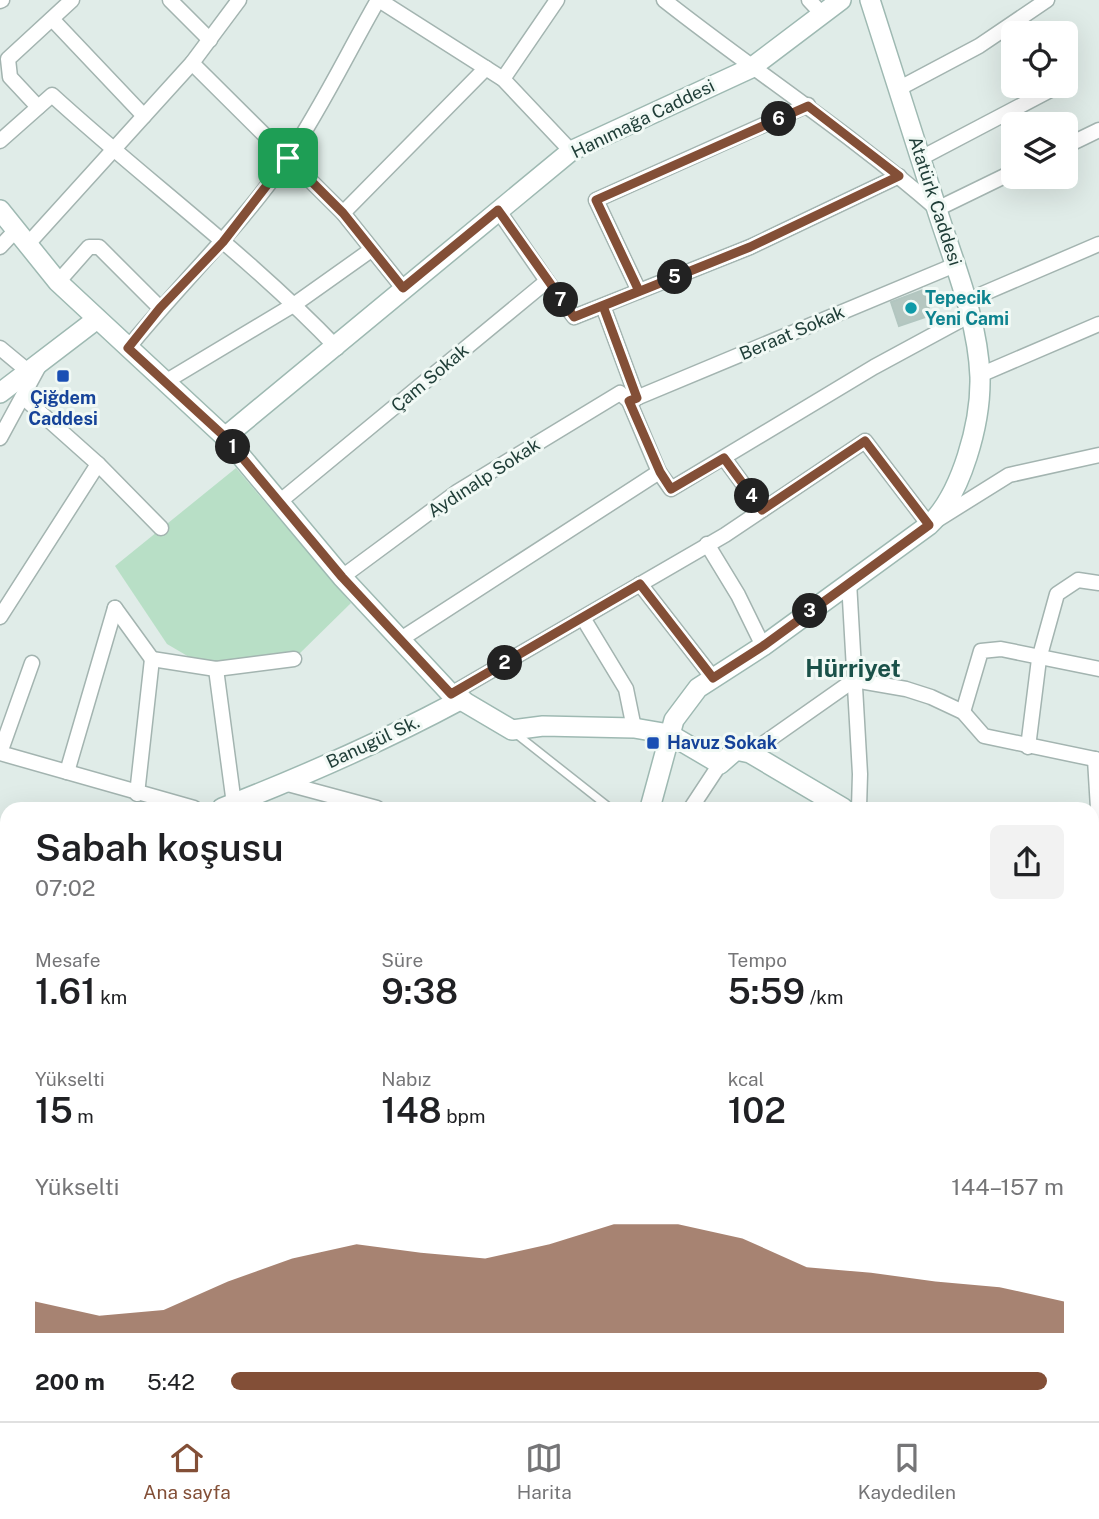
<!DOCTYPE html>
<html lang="tr">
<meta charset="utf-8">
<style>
:root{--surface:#fff;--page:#f2f2f2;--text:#202124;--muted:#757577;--line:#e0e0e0;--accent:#834f37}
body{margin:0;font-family:"Public Sans",sans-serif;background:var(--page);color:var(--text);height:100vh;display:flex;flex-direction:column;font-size:26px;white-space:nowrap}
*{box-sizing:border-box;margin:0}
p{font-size:23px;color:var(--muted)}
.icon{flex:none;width:38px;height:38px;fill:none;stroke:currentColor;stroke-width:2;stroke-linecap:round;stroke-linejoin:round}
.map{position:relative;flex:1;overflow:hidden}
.side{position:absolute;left:0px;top:802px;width:1099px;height:620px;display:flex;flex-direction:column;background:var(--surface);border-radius:21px 21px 0 0;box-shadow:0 7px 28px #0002}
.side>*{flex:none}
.fabs{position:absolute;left:1001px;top:21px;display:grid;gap:14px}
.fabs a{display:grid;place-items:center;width:77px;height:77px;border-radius:10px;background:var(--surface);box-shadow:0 7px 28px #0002;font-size:35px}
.pin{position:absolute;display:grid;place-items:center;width:60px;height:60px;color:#fff;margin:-30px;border-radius:14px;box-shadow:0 4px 10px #0006}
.km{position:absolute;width:35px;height:35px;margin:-18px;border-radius:50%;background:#222;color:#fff;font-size:19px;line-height:35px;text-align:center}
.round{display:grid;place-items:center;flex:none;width:74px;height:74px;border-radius:10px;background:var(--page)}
.summary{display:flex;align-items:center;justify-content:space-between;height:119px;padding:0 35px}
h1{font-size:38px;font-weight:600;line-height:52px}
.metrics{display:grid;grid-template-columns:repeat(3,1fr);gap:10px;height:119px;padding:7px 35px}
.metrics div{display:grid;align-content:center}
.metrics b{font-size:35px;font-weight:600}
.metrics small{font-size:19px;font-weight:400}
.metrics p{font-size:19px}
.chart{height:196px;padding:14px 35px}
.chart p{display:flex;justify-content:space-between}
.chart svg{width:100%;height:126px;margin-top:7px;fill:var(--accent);opacity:.7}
ul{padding:0 35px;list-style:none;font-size:23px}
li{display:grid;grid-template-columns:112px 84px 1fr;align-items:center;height:52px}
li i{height:18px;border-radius:9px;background:var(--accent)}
.dock{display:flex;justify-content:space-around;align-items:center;height:98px;border-top:2px solid var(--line);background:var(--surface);font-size:19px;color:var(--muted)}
.dock a{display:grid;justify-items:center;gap:4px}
.dock .on{color:var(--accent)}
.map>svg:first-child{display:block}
.green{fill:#b8dfc6}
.building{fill:#b5c7c1;stroke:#b2c6c0;stroke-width:2}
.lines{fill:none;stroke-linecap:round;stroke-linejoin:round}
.lane-casing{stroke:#a3b4b0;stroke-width:10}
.street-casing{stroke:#a3b4b0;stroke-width:17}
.secondary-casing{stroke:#9eb9b2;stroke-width:22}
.lane{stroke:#fff;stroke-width:7}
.street{stroke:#fff;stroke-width:14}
.secondary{stroke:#fff;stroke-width:19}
.route-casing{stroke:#fff;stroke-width:14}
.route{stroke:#834f37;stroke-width:9}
.culture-dot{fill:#0f9aa8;stroke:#f1f9f5;stroke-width:2.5}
.transit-dot{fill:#1a4fb4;stroke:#f1f9f5;stroke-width:2.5}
.labels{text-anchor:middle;stroke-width:6;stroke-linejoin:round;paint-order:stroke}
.street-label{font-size:18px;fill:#203e38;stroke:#f1f9f5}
.culture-label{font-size:18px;font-weight:bold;fill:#0d838f;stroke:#f1f9f5;text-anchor:start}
.transit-label{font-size:18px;font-weight:bold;fill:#164399;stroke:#f1f9f5}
.district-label{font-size:24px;font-weight:bold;fill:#1a5149;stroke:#f1f9f5}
</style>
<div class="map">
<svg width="1099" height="1421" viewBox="0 0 1099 1421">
<rect width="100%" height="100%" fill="#e0ece8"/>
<polygon class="green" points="236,468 351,603 294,659 251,663 196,661 167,644 115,566"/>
<polygon class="building" points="923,290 931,315 899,326 891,302"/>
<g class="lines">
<defs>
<polyline id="lane" points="515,733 610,808"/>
<g id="street">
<polyline points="170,0 210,40"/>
<polyline points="379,0 503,79 571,151"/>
<path d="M664,0C754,71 850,133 937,209L1013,172"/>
<polyline points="809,0 823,15"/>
<polyline points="0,1 2,0"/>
<polyline points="52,19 144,116"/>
<polyline points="192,63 343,213 403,288"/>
<polyline points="503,79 557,0"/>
<polyline points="898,89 979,46 1047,0"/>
<polyline points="38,107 10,77 8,59 72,0"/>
<path d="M0,141L52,95C146,181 249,256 337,348"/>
<polyline points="1066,146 1099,130"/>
<polyline points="921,158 1058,86"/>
<polyline points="498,210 547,281"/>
<polyline points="343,213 486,68"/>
<polyline points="27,245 192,63 239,0"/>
<polyline points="0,247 16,230"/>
<polyline points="58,282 89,247 99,247 160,308"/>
<polyline points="639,291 596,200 808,105"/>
<polyline points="966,301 1099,244"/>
<polyline points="603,306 637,398"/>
<polyline points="0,348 29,372"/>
<path d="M128,348C180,284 240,227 287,159C321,109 348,52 378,0"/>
<polyline points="980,375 1099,324"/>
<polyline points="165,382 295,304 371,250"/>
<polyline points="24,398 98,464 161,528"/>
<polyline points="629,401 955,265"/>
<polyline points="0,438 39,366"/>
<polyline points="724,458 762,510"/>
<polyline points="278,503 547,281 574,317 750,247 899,176"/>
<polyline points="707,544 738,595 763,646"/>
<polyline points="342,577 457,492 620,393 629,401 659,472 671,489 874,367 970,315"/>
<polyline points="849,582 860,774 859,808"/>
<polyline points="640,584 713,678"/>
<polyline points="115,608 152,659"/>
<polyline points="0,617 98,464"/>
<polyline points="583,618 626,689 634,728"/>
<polyline points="401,639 659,472"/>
<polyline points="152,659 216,669 294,659"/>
<polyline points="32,663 0,753 194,808"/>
<polyline points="216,669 234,804"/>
<polyline points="451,694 725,535 865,441 929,525 1009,475 1099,455"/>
<polyline points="963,712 981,651 1001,649 1099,669"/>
<polyline points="1028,747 1039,659 1057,594 1078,580 1099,583"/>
<polyline points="750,753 854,680 906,689 931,697 963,712 984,736 1099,760"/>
<polyline points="1095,759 1099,825"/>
<polyline points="67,772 115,608"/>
<polyline points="284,783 377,808"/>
<polyline points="137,794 152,659"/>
<polyline points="691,808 720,764"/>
<polyline points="0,942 7,960"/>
<polyline points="0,1094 7,1112"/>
<polyline points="1092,1103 1099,1099"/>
<polyline points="1092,1194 1099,1189"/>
<polyline points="0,1236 7,1228"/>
<polyline points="1092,1248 1099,1249"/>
<polyline points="6,1272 3,1295 7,1371"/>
<polyline points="9,1414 10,1421"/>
<polyline points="89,1414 89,1421"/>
<polyline points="185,1414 186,1421"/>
<polyline points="470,1414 481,1421"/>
<polyline points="571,1414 581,1421"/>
<polyline points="758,1414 760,1421"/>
<polyline points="362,1421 365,1414"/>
<polyline points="680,1421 685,1414"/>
<polyline points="860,1421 865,1414"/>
</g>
<g id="secondary">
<polyline points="0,210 58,282 225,437 342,577 451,694 512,730 543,726 634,728 669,734 720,764 736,750 750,753 843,808"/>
<polyline points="0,393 97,319"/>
<polyline points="225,437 571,151 751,68 841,0"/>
<path d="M222,808C304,776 384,741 462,699"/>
<path d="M650,808L674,720L698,688L763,646L929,525C962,494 981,422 980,377C978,321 955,266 938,213C915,142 893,71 870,0"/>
<polyline points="1092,857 1099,856"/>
<polyline points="0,871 7,870"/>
<polyline points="1092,1026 1099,1032"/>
<polyline points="1092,1048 1099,1057"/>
<polyline points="272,1421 275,1414"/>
</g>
</defs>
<use href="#lane" class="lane-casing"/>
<use href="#street" class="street-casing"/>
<use href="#secondary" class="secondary-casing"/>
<use href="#lane" class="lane"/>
<use href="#street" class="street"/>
<use href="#secondary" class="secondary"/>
</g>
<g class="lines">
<defs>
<polyline id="route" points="288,158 223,242 160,308 128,348 225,437 342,577 451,694 640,584 713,678 763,646 929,525 865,441 762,510 724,458 671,489 660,472 629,401 637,398 603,306 750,247 899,176 808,106 596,200 639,291 574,317 498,210 403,288 343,213 288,158"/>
</defs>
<use href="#route" class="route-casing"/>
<use href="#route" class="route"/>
</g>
<circle class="culture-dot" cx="911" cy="308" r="7"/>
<g class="transit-dot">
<rect x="56" y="369" width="14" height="14" rx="3.5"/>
<rect x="646" y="736" width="14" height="14" rx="3.5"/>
</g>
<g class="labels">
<g class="street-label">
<text transform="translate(643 119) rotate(-26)" y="6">Hanımağa Caddesi</text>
<text transform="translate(935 201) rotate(72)" y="6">Atatürk Caddesi</text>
<text transform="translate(792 333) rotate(-23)" y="6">Beraat Sokak</text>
<text transform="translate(430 378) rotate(-40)" y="6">Çam Sokak</text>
<text transform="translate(484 478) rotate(-33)" y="6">Aydınalp Sokak</text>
<text transform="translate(373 742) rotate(-25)" y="6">Banugül Sk.</text>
</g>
<g class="culture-label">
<text x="925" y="304">Tepecik<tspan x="925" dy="21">Yeni Cami</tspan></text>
</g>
<g class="transit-label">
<text x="63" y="404">Çiğdem<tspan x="63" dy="21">Caddesi</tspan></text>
<text x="667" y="749" text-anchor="start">Havuz Sokak</text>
</g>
<g class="district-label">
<text x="853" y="677">Hürriyet</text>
</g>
</g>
</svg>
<div class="fabs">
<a><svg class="icon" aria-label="locate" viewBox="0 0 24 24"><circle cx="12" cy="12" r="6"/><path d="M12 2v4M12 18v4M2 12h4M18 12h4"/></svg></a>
<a><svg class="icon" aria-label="layers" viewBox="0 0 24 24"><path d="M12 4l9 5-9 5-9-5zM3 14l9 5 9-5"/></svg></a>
</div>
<div class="pin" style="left:288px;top:158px;background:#1e9e55"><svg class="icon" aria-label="arrive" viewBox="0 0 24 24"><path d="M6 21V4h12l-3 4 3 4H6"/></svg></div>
<b class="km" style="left:233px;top:447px">1</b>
<b class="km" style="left:505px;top:663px">2</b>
<b class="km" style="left:810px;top:611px">3</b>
<b class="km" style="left:752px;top:496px">4</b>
<b class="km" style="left:675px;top:277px">5</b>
<b class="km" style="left:779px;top:119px">6</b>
<b class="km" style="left:561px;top:300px">7</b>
<section class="side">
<div class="summary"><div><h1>Sabah koşusu</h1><p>07:02</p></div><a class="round"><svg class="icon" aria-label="share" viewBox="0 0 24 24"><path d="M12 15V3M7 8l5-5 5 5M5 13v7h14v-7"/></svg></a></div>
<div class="metrics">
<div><p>Mesafe</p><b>1.61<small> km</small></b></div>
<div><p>Süre</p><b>9:38</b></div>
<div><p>Tempo</p><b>5:59<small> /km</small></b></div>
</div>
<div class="metrics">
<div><p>Yükselti</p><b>15<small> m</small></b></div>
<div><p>Nabız</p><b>148<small> bpm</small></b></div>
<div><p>kcal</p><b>102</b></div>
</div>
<div class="chart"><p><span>Yükselti</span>144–157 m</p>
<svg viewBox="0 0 160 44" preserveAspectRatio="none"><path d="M0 44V33L10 38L20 36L30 26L40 18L50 13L60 16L70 18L80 13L90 6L100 6L110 11L120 21L130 23L140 26L150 28L160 33V44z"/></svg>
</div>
<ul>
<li><b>200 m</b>5:42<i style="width:98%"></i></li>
</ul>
</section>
</div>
<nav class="dock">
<a class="on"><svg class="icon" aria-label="home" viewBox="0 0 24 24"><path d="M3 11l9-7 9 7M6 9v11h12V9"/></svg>Ana sayfa</a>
<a><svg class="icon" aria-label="map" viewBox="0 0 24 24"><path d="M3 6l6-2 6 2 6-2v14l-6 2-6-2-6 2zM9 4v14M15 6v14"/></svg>Harita</a>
<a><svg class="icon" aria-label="saved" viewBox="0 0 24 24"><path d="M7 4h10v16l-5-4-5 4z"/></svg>Kaydedilen</a>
</nav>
